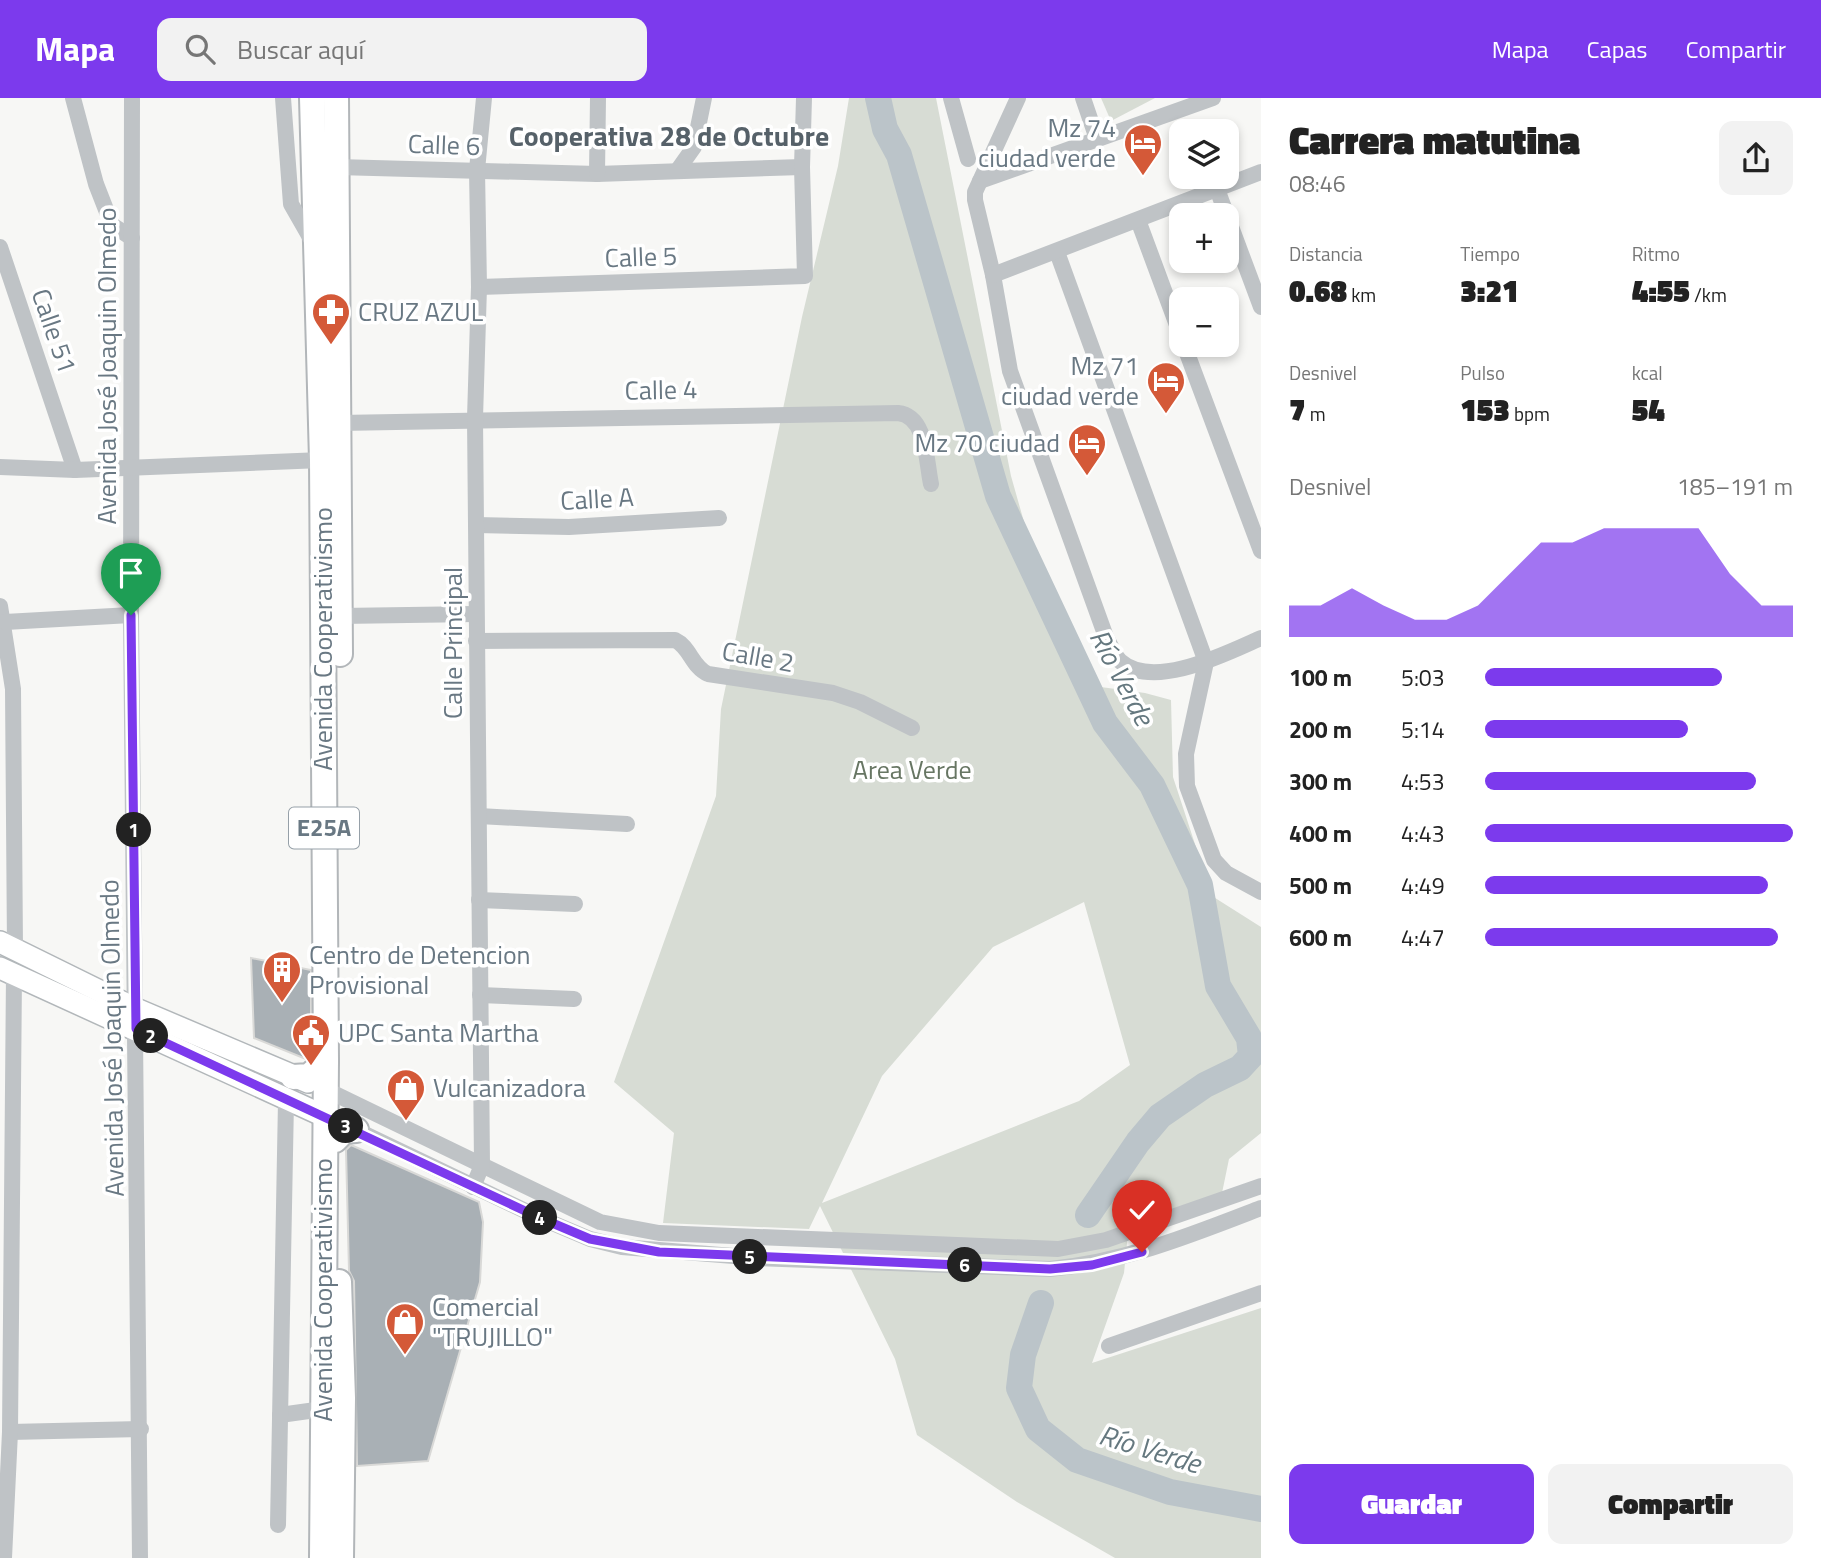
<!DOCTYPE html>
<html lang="es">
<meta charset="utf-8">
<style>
:root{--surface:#fff;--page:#f2f2f2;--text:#222;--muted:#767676;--accent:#7c3aed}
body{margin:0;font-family:"Titillium Web",sans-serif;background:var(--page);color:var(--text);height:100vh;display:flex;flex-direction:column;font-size:26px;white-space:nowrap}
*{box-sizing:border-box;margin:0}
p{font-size:23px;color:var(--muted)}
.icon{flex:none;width:38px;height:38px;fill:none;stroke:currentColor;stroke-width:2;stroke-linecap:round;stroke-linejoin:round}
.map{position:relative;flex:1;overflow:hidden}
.side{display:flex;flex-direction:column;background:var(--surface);width:560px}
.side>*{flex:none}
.fabs{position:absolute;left:1169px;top:21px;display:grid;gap:14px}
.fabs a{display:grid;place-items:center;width:70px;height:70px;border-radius:14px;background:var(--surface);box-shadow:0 4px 10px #0003;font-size:35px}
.pin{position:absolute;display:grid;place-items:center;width:60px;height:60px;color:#fff;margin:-72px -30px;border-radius:50% 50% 50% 0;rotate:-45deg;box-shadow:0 0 7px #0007}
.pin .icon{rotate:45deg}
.km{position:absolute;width:35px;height:35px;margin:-18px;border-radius:50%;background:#222;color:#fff;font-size:19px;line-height:35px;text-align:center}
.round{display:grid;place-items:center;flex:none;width:74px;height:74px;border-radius:14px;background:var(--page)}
.headline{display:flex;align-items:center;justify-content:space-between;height:119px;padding:0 28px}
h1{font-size:38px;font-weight:800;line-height:52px}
.metrics{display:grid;grid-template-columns:repeat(3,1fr);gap:10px;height:119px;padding:7px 28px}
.metrics div{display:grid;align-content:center}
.metrics b{font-size:30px;font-weight:800}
.metrics small{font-size:19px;font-weight:400}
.metrics p{font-size:19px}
.chart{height:196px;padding:14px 28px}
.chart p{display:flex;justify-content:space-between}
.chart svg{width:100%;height:126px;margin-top:7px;fill:var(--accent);opacity:.7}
.cta{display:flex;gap:14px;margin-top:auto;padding:14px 28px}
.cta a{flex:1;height:80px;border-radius:14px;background:var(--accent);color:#fff;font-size:28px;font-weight:800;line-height:80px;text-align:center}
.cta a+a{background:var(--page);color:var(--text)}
ul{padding:0 28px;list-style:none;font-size:23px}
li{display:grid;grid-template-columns:112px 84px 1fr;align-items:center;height:52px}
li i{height:18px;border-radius:9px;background:var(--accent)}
header{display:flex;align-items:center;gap:42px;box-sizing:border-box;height:98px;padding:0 35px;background:var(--accent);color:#fff}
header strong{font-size:33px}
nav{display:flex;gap:38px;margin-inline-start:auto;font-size:24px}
.search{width:490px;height:63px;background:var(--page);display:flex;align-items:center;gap:18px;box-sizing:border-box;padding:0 24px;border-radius:14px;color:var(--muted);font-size:26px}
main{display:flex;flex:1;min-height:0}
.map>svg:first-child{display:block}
.green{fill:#d7dcd4;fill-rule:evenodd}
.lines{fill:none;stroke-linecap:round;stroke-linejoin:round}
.river{stroke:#bbc4c9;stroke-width:26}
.building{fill:#a9b0b5;stroke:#d9d9d7;stroke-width:2}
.major-casing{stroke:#b2b7ba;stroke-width:24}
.highway-casing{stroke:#b2b6b9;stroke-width:28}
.minor{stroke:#bfc3c6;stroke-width:16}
.major{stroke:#fff;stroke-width:21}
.highway{stroke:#fff;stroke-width:24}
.route-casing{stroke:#fff;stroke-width:14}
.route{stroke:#7c3aed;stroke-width:9}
.labels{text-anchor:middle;stroke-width:7;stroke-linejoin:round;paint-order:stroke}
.shield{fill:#fff;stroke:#96a0a8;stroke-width:2}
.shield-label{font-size:24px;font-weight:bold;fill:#697883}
.poi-label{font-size:26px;fill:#697883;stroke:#fff;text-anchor:start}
.street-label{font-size:26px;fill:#697883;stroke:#fff}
.park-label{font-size:26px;fill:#677663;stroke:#fff}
.neighbourhood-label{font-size:28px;font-weight:bold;fill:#566169;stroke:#fff}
.water-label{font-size:28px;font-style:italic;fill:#65787f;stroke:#fff}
</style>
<header>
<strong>Mapa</strong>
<div class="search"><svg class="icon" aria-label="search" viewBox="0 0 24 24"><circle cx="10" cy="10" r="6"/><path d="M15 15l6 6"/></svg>Buscar aquí</div>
<nav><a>Mapa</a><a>Capas</a><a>Compartir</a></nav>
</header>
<main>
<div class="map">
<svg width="1261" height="1460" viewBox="0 0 1261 1460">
<rect width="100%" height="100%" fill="#f7f7f5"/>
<g class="green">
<path d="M849,0H936L1011,378L1047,505L1086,587L1145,595L1171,602L1173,679L1212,798L1261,829V1035L1229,1061L1222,1095L1129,1125L1124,1175L1092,1265L1261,1210V1460H1115L1017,1404L917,1337L895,1261L820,1108L809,1131L663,1125L674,1035L614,984L716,698L721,611L802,219L838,68ZM1084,804L1130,967L1079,1003L822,1105L882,978L993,849Z"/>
<polygon points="1101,0 1155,0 1111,23"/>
</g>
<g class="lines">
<g class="river">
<polyline points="878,0 885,31 899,57 998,398 1105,625 1152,687 1200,787 1218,888 1249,940 1251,958 1240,970 1205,987 1160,1018 1138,1044 1088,1117"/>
<polyline points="1041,1205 1023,1257 1019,1290 1038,1331 1077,1362 1170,1394 1261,1411"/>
</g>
</g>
<g class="building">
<polygon points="251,860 311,872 311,956 306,961 254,940"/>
<polygon points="351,1047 479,1104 483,1124 480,1184 428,1363 357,1368 354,1183 349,1173 346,1052"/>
</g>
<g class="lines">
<defs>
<g id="major">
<polyline points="0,844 136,911 308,984"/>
<polyline points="0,870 335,1023"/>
</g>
<g id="highway">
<polyline points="312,0 322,362 326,963 322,1460"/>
<polyline points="336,0 340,556"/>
<polyline points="293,979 309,978 326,963"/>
<polyline points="335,1042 344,1033 356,1032"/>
<polyline points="339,1184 343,1300 341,1460"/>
</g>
</defs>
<use href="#major" class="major-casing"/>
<use href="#highway" class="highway-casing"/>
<g class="minor">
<polyline points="73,0 96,86 112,127 132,140"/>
<polyline points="132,0 131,517 140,1460"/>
<polyline points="283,0 291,106 315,148"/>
<polyline points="951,0 968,61"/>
<path d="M1018,0L975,94V102L993,177L1010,273L1106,539C1110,546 1114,557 1120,563C1153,593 1227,555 1261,540"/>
<polyline points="1083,0 1097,41"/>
<polyline points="337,69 597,76 802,69"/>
<polyline points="677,73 694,49 704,0"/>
<polyline points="597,76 598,0"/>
<polyline points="980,83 1213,0"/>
<polyline points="1217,91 1261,209"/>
<polyline points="1138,122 1181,238"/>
<polyline points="0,149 75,372"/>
<polyline points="1057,154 1206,564 1186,656 1187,688 1214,762 1226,775 1261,794"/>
<polyline points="993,177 1261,74"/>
<polyline points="479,189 805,178 802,69 804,0"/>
<polyline points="1184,247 1261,453"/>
<path d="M339,325L898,315C927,318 926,363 931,386"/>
<polyline points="0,369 75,372 322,362"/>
<polyline points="476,427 569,429 719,420"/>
<polyline points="0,508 13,591 15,851"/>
<polyline points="340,518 476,516"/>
<polyline points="5,524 131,517"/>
<path d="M476,543L675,542C690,549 692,569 708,576L833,595L860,604L912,630"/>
<polyline points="479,718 627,726"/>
<polyline points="479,802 575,806"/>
<polyline points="480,897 574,901"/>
<polyline points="335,996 600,1124 659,1135 1058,1151 1106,1142 1261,1088"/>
<path d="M350,1029L538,1119L590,1141L622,1149L758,1160L1050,1171C1125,1164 1191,1137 1261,1110"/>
<polyline points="473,1089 482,1067 475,320 479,189 477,72 484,0"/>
<polyline points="1109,1248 1261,1195"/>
<polyline points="280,1317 323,1311"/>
<polyline points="10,1334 141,1331"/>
<polyline points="278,1427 286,1003"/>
<polyline points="4,1460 10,1334 14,876"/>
</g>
<use href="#major" class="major"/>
<use href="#highway" class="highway"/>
</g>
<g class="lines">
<defs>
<polyline id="route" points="131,517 136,931 538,1119 590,1141 659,1154 1050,1171 1092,1167 1142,1154"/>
</defs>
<use href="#route" class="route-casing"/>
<use href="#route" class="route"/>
</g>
<defs>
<symbol id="hotel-pin" viewBox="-11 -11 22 30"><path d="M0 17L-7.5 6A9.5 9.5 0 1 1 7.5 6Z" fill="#d45938" stroke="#fff"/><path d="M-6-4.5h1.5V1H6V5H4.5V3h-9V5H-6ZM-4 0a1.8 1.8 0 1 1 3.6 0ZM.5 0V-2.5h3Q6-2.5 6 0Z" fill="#fff"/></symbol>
<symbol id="pharmacy-pin" viewBox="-11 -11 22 30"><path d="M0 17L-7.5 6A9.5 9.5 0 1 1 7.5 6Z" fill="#d45938" stroke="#fff"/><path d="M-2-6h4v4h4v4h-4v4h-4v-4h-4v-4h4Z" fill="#fff"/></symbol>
<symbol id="building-pin" viewBox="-11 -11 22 30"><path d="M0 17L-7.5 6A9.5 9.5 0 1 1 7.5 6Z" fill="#d45938" stroke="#fff"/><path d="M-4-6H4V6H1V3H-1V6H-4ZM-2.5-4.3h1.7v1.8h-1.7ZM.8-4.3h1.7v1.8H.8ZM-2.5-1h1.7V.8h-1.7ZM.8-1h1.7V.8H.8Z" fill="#fff"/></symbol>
<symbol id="civic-pin" viewBox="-11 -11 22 30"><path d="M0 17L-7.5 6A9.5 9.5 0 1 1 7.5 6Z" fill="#d45938" stroke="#fff"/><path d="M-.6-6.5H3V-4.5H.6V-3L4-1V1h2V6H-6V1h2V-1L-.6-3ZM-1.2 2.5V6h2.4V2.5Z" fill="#fff"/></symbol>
<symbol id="shop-pin" viewBox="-11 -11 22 30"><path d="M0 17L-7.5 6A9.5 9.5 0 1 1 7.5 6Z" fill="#d45938" stroke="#fff"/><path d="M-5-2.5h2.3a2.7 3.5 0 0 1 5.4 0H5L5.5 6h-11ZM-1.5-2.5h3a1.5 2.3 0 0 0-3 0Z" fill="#fff"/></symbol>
</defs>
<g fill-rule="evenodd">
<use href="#hotel-pin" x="1121" y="23" width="44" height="60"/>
<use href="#pharmacy-pin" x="309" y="192" width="44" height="60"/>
<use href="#hotel-pin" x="1144" y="261" width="44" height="60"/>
<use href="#hotel-pin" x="1065" y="323" width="44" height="60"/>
<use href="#building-pin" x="260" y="850" width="44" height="60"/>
<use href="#civic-pin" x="289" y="913" width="44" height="60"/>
<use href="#shop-pin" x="384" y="968" width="44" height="60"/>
<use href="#shop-pin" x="383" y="1202" width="44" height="60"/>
</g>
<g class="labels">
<rect class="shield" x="289" y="709.5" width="70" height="41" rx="5"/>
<g class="shield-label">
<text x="324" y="738">E25A</text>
</g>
<g class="poi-label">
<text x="1116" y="39" text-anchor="end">Mz 74<tspan x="1116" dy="30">ciudad verde</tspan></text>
<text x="358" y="223">CRUZ AZUL</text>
<text x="1139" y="277" text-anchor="end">Mz 71<tspan x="1139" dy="30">ciudad verde</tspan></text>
<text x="1060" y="354" text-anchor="end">Mz 70 ciudad</text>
<text x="309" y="866">Centro de Detencion<tspan x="309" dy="30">Provisional</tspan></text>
<text x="338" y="944">UPC Santa Martha</text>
<text x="433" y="999">Vulcanizadora</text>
<text x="432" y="1218">Comercial<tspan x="432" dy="30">"TRUJILLO"</tspan></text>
</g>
<g class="street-label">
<text transform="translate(444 47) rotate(2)" y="9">Calle 6</text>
<text transform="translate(641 159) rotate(-2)" y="9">Calle 5</text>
<text transform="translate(54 233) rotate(71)" y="9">Calle 51</text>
<text transform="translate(107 268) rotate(-90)" y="9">Avenida José Joaquin Olmedo</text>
<text transform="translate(661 292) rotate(-1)" y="9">Calle 4</text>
<text transform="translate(597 401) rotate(-3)" y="9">Calle A</text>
<text transform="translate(323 541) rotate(-90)" y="9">Avenida Cooperativismo</text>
<text transform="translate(453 545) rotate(-90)" y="9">Calle Principal</text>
<text transform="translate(758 559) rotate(10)" y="9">Calle 2</text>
<text transform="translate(112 940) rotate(-91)" y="9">Avenida José Joaquin Olmedo</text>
<text transform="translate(323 1192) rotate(-90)" y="9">Avenida Cooperativismo</text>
</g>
<g class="park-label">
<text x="912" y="681">Area Verde</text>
</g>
<g class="neighbourhood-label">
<text x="669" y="48">Cooperativa 28 de Octubre</text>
</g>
<g class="water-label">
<text transform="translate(1122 579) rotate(62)" y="10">Río Verde</text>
<text transform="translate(1150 1351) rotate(17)" y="10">Río Verde</text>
</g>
</g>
</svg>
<div class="fabs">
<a><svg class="icon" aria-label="layers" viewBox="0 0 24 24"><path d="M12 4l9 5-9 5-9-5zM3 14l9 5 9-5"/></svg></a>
<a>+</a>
<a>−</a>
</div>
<div class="pin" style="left:131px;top:517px;background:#1e9e55"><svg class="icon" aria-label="arrive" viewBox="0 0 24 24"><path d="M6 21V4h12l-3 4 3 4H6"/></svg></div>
<div class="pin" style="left:1142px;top:1154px;background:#d93025"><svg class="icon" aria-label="check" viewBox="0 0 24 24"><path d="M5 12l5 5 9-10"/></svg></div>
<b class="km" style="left:134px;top:732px">1</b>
<b class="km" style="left:151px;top:938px">2</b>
<b class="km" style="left:346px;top:1028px">3</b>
<b class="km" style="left:540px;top:1120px">4</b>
<b class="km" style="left:750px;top:1159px">5</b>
<b class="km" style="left:965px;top:1167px">6</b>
</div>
<section class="side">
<div class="headline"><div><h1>Carrera matutina</h1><p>08:46</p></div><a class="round"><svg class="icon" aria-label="share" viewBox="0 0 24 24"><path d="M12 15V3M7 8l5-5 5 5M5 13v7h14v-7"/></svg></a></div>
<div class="metrics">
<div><p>Distancia</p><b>0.68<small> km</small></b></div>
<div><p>Tiempo</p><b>3:21</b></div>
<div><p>Ritmo</p><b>4:55<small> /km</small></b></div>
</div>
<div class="metrics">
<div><p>Desnivel</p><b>7<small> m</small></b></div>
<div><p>Pulso</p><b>153<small> bpm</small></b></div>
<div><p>kcal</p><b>54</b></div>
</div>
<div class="chart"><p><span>Desnivel</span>185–191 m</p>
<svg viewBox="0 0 160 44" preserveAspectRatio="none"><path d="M0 44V33L10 33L20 27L30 33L40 38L50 38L60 33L70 22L80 11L90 11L100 6L110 6L120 6L130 6L140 22L150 33L160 33V44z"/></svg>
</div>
<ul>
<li><b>100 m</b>5:03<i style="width:77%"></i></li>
<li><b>200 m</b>5:14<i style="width:66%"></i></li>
<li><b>300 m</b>4:53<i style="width:88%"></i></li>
<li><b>400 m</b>4:43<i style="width:100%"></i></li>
<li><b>500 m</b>4:49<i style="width:92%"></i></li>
<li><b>600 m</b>4:47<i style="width:95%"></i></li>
</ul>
<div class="cta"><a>Guardar</a><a>Compartir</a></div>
</section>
</main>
